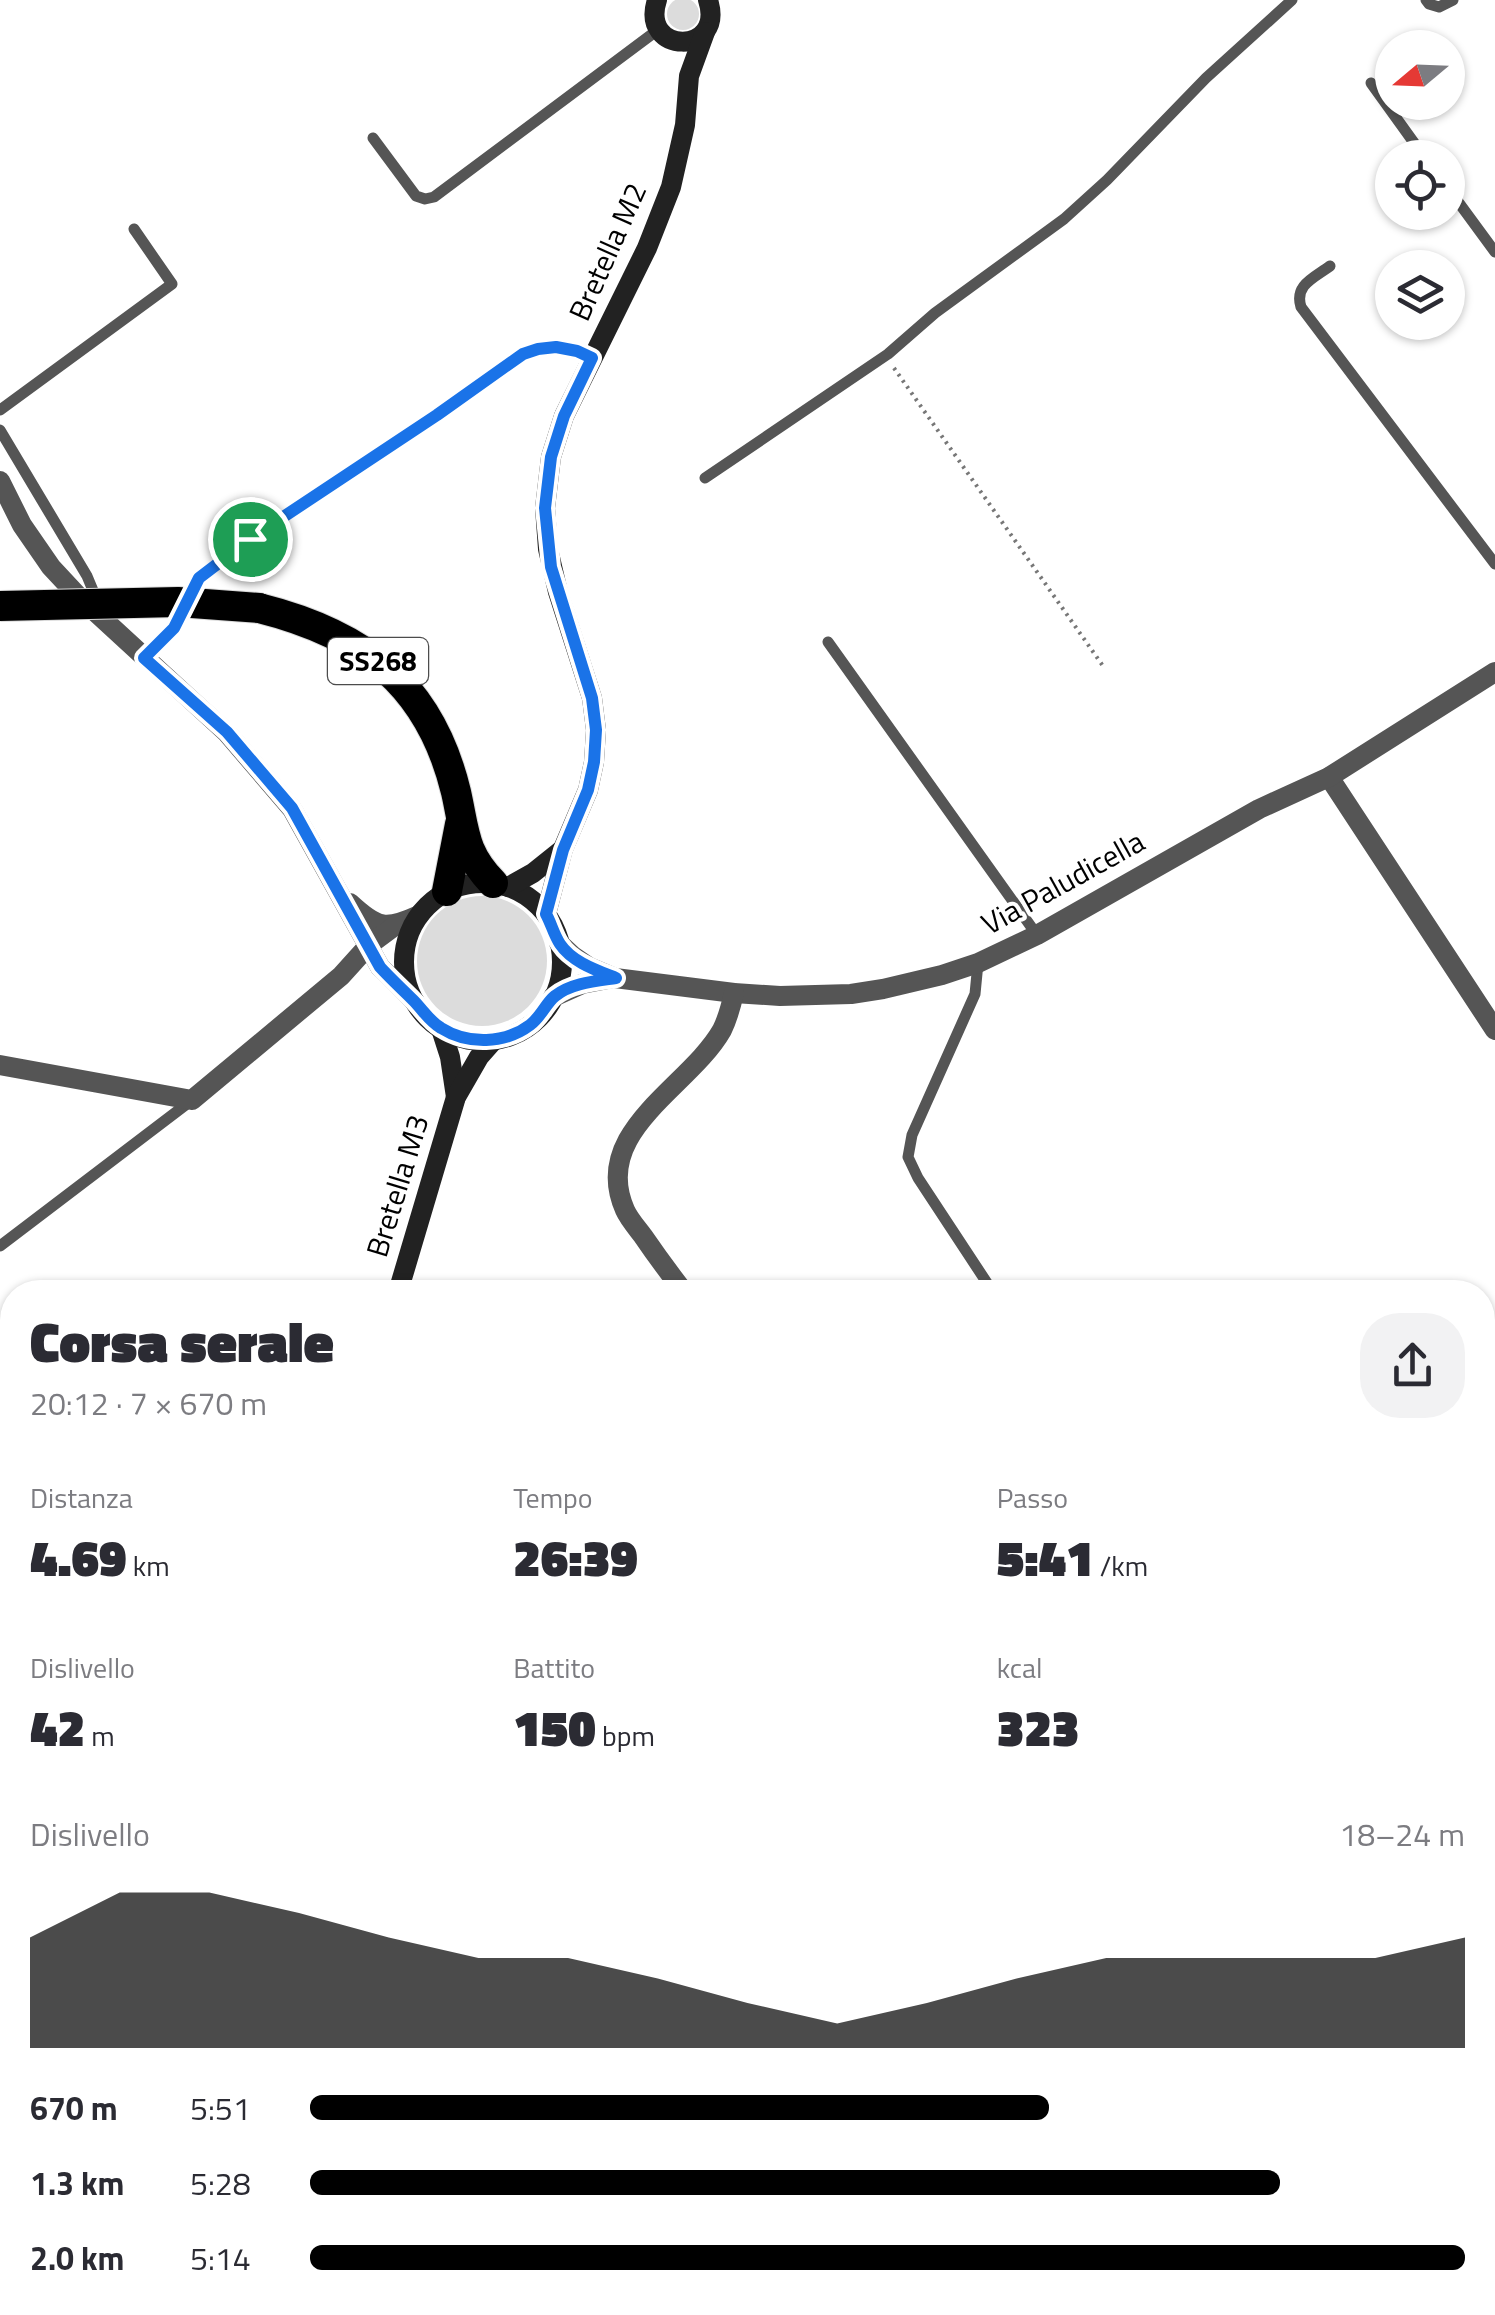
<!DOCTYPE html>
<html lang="it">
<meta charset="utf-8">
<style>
:root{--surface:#fff;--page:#f2f2f3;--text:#2b2b33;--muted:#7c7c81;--accent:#000}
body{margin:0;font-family:"Titillium Web",sans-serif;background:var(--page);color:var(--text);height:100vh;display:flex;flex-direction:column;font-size:38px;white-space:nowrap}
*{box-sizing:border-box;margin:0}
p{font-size:32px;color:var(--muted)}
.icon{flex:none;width:55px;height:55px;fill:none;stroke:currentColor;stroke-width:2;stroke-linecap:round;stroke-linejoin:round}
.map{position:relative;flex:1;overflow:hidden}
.drawer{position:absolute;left:0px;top:1280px;width:1495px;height:1035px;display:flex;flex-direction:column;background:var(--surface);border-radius:40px 40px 0 0;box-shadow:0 2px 8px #0004}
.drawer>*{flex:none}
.needle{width:65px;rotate:251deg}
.controls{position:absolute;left:1375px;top:30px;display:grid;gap:20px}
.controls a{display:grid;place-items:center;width:90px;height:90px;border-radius:50%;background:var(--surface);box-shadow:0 2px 8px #0004;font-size:50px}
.pin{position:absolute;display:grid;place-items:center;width:85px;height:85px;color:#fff;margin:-42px;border:5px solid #fff;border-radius:50%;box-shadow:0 2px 10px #0007}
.round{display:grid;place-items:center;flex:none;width:105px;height:105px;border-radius:40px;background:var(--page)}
.headline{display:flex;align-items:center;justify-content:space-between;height:170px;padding:0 30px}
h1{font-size:55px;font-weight:800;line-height:75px}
.metrics{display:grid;grid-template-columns:repeat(3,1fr);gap:15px;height:170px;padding:10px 30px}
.metrics div{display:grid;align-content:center}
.metrics b{font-size:50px;font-weight:800}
.metrics small{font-size:28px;font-weight:400}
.metrics p{font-size:28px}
.chart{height:280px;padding:20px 30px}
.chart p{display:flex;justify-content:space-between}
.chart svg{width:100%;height:180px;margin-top:10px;fill:var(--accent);opacity:.7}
ul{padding:0 30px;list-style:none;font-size:32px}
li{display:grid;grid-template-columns:160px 120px 1fr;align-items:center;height:75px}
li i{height:25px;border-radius:12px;background:var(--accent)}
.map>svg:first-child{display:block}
.green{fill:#dcdcdc}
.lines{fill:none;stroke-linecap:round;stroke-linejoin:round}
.highway-casing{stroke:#dbdbdb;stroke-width:32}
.path{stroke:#777;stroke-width:4;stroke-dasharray:2.5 5;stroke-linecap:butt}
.lane{stroke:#555;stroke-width:11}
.street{stroke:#555;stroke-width:20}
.secondary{stroke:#222;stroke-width:20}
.highway{stroke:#000;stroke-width:30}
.highway-bridge-casing{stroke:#dbdbdb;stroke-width:32;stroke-linecap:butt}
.highway-bridge{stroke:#000;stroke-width:30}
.route-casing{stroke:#fff;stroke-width:20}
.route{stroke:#1a73e8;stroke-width:12}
.labels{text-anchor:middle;stroke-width:8;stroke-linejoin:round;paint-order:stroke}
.shield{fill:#fff;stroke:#4c4c4c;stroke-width:2.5}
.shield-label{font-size:28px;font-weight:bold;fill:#000}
.street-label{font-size:30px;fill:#000;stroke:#fff}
</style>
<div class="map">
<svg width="1495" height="2315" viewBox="0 0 1495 2315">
<rect width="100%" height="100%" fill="#fff"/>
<g class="green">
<circle cx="683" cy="14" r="16"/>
<circle cx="482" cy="961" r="65"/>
</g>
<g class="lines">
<defs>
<g id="highway">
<path d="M259,608C363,634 430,684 456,792C465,832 463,852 493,883"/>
<polyline points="447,891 460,824"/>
<polyline points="0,1565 12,1582"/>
<polyline points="0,1764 12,1749"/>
<polyline points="0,1993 12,2000"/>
</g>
</defs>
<use href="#highway" class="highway-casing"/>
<g class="path">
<polyline points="894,368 1103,666"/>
<path d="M449,406C473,389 508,356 537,349C550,346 563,349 577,351"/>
<polyline points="0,1484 12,1502"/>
<polyline points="107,2302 115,2315"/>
<polyline points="775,2302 782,2315"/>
<polyline points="893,2302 899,2315"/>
<polyline points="74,2315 78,2302"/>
</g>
<g class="lane">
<polyline points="1426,0 1429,4 1439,7 1453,0"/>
<polyline points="1371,83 1425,158"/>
<polyline points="373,138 416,196 425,199 434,197 659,29"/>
<polyline points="1448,188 1495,252"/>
<path d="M1330,266C1314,278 1294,285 1301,307L1495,564"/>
<polyline points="0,410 172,284 134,229"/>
<polyline points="0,430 87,576 97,600"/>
<polyline points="705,478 888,354 935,313 1064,219 1107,180 1206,78 1292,0"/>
<polyline points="828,642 1037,935"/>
<polyline points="144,658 174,629 199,578 250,539 437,415"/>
<polyline points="978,963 975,994 912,1135 908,1157 918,1178 993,1292"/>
<polyline points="0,1246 192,1100"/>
<polyline points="1482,1744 1495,1735"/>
<polyline points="1482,2020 1495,2038"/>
</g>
<g class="street">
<polyline points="0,481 22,525 51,567 78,596 227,733 292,809 380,967 415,1002"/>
<polyline points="1329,777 1495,1030"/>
<path d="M350,903C378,929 386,930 419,915"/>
<polyline points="559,943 573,956 589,967 615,978 734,993 780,996 851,994 883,989 942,975 978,963 1037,935 1259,809 1329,777 1495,672"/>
<polyline points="553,997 582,984 613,978"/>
<polyline points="0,1065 192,1100 341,976 369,945 396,925"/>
<path d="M684,1292C670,1274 656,1255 643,1236C637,1228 629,1219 625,1210C590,1131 689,1088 722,1030C728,1018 731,1006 734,993"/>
<polyline points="552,2302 561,2315"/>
</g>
<g class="secondary">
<path d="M657,0C639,55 726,56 708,0"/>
<circle cx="483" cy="962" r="79"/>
<polyline points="508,887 533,873 563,849"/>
<polyline points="546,914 563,849 588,790 594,762 596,730 592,698 558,592 548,549 545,508 551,457 564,416 647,248 671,187 685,125 689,76 705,32"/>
<polyline points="441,1029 450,1057 456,1097"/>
<polyline points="398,1292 456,1097 479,1057 494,1040"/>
<polyline points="45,2315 49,2302"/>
</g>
<use href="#highway" class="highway"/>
<defs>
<polyline id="highway-bridge" points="0,606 178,602 259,608"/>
</defs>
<use href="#highway-bridge" class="highway-bridge-casing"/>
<use href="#highway-bridge" class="highway-bridge"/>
</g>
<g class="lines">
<defs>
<path id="route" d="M556,347L577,351L592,358L564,416L551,457L545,508L551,567L592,698L596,730L594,762L588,790L563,850L546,914C551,923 554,935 560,944C572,962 596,970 616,978C596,981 571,983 555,996C546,1003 541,1017 530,1025C505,1044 468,1045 441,1028C429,1021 423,1010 413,1000C402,989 391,979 380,967L292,808L227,732L144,658L174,628L199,578L250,539L437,415L523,354L538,349Z"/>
</defs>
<use href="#route" class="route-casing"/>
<use href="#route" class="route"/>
</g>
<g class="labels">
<rect class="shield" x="328" y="638" width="100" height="46" rx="8"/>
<g class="shield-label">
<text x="378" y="671">SS268</text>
</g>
<g class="street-label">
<text transform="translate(608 252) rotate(-66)" y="10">Bretella M2</text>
<text transform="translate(1063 883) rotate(-29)" y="10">Via Paludicella</text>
<text transform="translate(398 1186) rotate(-73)" y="10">Bretella M3</text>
</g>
</g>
</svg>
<div class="controls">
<a><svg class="needle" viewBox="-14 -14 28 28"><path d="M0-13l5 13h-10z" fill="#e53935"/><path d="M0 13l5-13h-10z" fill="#7c7c81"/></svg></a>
<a><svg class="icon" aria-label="locate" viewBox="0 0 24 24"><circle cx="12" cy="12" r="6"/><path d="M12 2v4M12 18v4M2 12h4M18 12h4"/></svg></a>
<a><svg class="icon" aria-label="layers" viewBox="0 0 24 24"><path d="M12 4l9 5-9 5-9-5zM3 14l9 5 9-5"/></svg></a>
</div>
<div class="pin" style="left:250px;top:539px;background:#1e9e55"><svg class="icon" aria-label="arrive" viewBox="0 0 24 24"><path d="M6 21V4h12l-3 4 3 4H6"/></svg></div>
<section class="drawer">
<div class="headline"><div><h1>Corsa serale</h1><p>20:12 · 7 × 670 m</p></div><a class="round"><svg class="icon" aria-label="share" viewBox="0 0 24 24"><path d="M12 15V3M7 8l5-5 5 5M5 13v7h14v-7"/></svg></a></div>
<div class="metrics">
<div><p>Distanza</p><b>4.69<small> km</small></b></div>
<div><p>Tempo</p><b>26:39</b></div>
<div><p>Passo</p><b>5:41<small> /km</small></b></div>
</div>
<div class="metrics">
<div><p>Dislivello</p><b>42<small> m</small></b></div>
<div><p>Battito</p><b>150<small> bpm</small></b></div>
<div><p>kcal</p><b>323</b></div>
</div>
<div class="chart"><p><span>Dislivello</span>18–24 m</p>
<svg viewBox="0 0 160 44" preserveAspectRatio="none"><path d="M0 44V17L10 6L20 6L30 11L40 17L50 22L60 22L70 27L80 33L90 38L100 33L110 27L120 22L130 22L140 22L150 22L160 17V44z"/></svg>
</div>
<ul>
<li><b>670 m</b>5:51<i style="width:64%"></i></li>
<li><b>1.3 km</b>5:28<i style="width:84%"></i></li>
<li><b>2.0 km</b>5:14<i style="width:100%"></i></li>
</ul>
</section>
</div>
